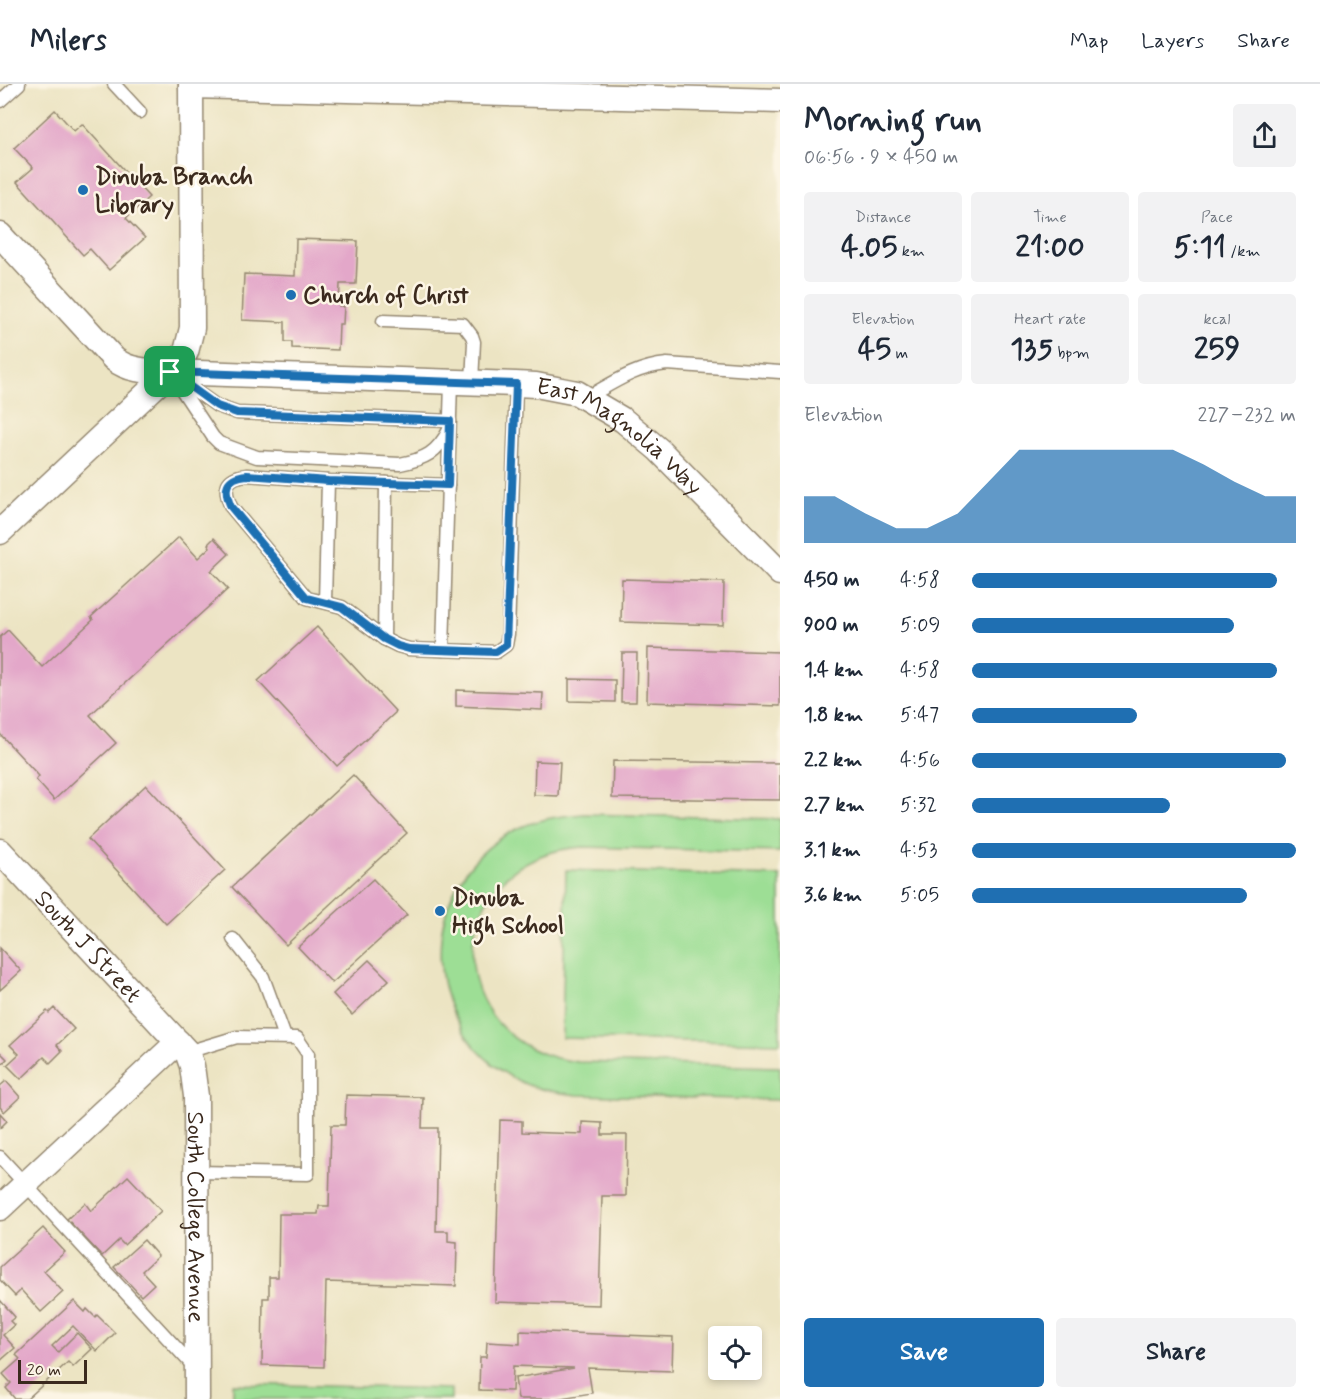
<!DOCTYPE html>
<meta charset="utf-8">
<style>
:root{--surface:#fff;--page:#f2f2f3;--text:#1f2937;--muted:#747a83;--line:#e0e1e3;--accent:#1f6fb2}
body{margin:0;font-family:Mynerve,sans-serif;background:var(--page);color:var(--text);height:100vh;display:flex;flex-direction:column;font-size:22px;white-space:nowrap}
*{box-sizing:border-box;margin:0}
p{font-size:20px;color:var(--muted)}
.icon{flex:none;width:33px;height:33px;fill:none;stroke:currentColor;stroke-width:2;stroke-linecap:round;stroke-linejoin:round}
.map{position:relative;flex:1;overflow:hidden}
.details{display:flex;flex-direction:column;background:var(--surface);width:540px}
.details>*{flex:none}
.controls{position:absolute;left:708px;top:1242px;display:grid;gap:12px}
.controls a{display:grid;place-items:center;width:54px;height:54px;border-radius:6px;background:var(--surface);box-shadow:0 3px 9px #0003;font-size:30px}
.scale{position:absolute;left:18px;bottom:15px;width:69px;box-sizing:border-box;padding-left:6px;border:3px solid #3b2a1e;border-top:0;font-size:16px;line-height:21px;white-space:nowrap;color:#3b2a1e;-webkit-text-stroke:4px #fcf5e5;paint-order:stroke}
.pin{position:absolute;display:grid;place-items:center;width:51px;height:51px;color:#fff;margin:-26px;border-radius:12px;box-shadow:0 3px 9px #0006}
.round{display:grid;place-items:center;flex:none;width:63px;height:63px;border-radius:6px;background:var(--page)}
.summary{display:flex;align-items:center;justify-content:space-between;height:102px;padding:0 24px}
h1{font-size:33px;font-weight:700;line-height:45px}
.metrics{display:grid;grid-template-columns:repeat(3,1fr);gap:9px;height:102px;padding:6px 24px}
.metrics div{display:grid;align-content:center;border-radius:6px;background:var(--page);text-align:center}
.metrics b{font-size:30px;font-weight:700}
.metrics small{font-size:16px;font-weight:400}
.metrics p{font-size:16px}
.chart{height:168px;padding:12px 24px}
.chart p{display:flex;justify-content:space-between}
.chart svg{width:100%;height:108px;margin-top:6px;fill:var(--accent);opacity:.7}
.action{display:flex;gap:12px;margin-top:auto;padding:12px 24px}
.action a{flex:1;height:69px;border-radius:6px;background:var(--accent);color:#fff;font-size:24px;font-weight:700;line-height:69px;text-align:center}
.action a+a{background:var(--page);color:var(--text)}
ul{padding:0 24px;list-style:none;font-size:20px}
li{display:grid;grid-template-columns:96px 72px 1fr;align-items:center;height:45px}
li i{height:15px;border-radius:8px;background:var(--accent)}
header{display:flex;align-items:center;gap:36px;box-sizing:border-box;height:84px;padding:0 30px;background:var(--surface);border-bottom:2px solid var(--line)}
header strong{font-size:28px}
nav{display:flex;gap:33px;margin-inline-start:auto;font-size:21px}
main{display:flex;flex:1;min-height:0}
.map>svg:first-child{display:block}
.green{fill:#9dde95;stroke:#6c845a;stroke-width:1.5}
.building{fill:#e3a7c9}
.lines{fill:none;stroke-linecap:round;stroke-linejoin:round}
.lane-casing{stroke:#948770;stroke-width:15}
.street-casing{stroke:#948770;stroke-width:27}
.lane{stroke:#fff;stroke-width:12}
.street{stroke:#fff;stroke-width:24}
.route-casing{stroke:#fff;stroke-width:12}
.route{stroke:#1f6fb2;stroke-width:8}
.poi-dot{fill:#1f6fb2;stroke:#fcf5e5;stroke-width:2}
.labels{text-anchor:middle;stroke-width:5;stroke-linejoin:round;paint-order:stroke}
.poi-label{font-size:24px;font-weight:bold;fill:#3b2a1e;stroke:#fcf5e5;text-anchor:start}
.street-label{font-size:24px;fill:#3b2a1e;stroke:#fcf5e5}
</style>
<header>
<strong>Milers</strong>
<nav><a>Map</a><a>Layers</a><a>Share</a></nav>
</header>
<main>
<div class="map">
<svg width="780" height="1315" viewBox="0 0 780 1315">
<rect width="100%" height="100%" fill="#fcf5e5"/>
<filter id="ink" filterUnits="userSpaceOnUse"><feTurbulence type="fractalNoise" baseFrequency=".0167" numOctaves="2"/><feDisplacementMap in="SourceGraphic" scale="12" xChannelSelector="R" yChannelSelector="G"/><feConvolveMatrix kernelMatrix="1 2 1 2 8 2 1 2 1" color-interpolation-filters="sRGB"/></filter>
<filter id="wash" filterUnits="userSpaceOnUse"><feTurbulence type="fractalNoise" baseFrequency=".008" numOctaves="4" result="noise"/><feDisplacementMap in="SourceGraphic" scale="24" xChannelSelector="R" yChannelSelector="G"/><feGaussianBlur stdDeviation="1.35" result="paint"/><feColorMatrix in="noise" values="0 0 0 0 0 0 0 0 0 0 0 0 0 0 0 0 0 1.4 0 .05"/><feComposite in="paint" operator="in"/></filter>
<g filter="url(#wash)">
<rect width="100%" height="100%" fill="#ece4c3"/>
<g class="green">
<path d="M584,730L780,735V768L583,763C439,772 434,961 578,978L780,983V1016L577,1011C561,1009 544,1007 528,1001C420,957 408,803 513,747C536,735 559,732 584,730Z"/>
<polygon points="566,786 780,792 780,959 562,954"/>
<polygon points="233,1300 451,1305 451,1315 233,1315"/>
</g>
<g id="blocks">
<g class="building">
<polygon points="55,26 74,47 82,40 149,113 126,134 145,154 109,186 90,165 83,171 17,98 33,84 14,64"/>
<polygon points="296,155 358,157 356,200 340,200 339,222 344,222 343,240 339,240 338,266 292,264 292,258 285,258 285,238 242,236 244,190 295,192"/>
<polygon points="179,453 198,474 210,463 208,460 214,454 229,470 211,487 228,505 90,631 116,659 54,716 36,696 39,692 0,650 0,553 8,546 42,583 93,536 91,533"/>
<polygon points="622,495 724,498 723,541 621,538"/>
<polygon points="317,543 396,628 337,682 258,597"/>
<polygon points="648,564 780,568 780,622 647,618"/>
<polygon points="622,569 637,569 636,618 621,618"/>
<polygon points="569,595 615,596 615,618 569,617"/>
<polygon points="456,606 543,609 542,626 456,622"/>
<polygon points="535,677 560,678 558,712 534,711"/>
<polygon points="613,677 780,679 780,716 612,714"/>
<polygon points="353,691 407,749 286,861 232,803"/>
<polygon points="146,701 225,786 166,840 88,755"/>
<polygon points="373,795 407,831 332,899 298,863"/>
<polygon points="0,864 21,887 0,906"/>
<polygon points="369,876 389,896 352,931 333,910"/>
<polygon points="54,924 74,945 57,961 62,967 50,979 44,973 21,995 7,981 19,970 10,961 47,927 49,929"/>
<polygon points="0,968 7,975 0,982"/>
<polygon points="6,997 20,1013 4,1028 0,1023 0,1002"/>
<polygon points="346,1011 423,1013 422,1044 438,1044 436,1147 448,1147 448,1157 457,1158 456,1202 326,1198 324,1283 262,1281 263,1214 269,1214 269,1193 278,1193 279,1130 318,1130 319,1122 329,1122 331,1041 345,1041"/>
<polygon points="0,1029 7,1037 0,1044"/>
<polygon points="500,1036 522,1037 522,1048 582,1050 582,1038 602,1039 602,1051 627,1051 626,1112 602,1112 599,1221 495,1218"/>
<polygon points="128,1092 161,1127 124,1161 119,1156 102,1172 67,1135 85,1119 91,1127"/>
<polygon points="43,1144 65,1168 44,1187 63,1208 41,1228 21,1206 15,1212 0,1196 0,1183"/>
<polygon points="144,1156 158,1172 142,1187 154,1200 141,1212 114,1183"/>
<polygon points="0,1216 15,1233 10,1237 14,1241 3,1251 15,1264 0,1277"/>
<polygon points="74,1217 85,1228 87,1225 95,1233 97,1231 115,1249 97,1267 73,1242 52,1262 58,1268 77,1249 92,1265 73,1283 68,1278 27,1315 15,1315 6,1304 11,1299 3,1290 20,1275 16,1271"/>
<polygon points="520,1247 673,1253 672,1287 588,1284 592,1309 555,1315 518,1315 515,1294 574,1284 513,1282 512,1307 479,1306 480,1273 486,1273 487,1258 520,1260"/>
</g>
</g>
</g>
<g filter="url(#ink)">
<use href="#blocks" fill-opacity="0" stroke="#948770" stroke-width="1.5"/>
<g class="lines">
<defs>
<g id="lane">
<polyline points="114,0 140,28"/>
<polyline points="0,17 19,0"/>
<polyline points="383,237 463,240 472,252 474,258 472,298"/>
<path d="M170,288L213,353L219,359L257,373L400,380C425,375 437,369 449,346"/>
<polyline points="176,293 217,322 237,329 450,337"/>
<path d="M586,314C613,299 635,283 667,280L780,288"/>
<path d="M448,401L328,397L247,391C225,393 223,404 231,423L307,514L342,523L384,555L398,562L409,565L496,568L506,561L508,550L516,300"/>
<polyline points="325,518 328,397"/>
<polyline points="384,555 386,399"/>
<polyline points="443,566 451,298"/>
<polyline points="233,855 263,893 285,953"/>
<polyline points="187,968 237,953 297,954 308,970 308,1090 197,1088"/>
<polyline points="0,1073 195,1284"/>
</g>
<g id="street">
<polyline points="191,2 780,17"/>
<path id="s1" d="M0,151L114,275C130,288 151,287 170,288L516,300L536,301L577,309L623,336L659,366L780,489"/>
<polyline points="0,448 170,288 186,268 192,244 191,0"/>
<path id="s2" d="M0,767L187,968L192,982L196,1012L197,1315"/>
<polyline points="0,1124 178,958"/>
</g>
</defs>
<use href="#lane" class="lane-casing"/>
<use href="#street" class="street-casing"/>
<use href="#lane" class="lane"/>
<use href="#street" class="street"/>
</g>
</g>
<g class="lines" filter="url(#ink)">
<defs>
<path id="route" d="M170,288L516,300L506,561L496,568L409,565L398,562L384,555L342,523L307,514L231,423C223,405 225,393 247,391L328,397L448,401L450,337L237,329L217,322Z"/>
</defs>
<use href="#route" class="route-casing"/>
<use href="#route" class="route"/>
</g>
<g class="poi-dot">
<circle cx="83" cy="106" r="6"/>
<circle cx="291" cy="211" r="6"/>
<circle cx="440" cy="827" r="6"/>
</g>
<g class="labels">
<g class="poi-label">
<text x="95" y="100">Dinuba Branch<tspan x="95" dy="28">Library</tspan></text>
<text x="303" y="219">Church of Christ</text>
<text x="452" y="821">Dinuba<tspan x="452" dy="28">High School</tspan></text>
</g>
<g class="street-label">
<text dy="8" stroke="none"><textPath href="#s1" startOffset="693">East Magnolia Way</textPath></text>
<text dy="8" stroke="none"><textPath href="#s2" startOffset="130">South J Street</textPath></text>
<text dy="8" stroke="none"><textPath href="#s2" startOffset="441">South College Avenue</textPath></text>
</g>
</g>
</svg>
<div class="controls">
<a><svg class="icon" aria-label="locate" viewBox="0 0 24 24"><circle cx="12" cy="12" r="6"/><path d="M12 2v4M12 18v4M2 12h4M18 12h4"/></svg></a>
</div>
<div class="scale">20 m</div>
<div class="pin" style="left:170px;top:288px;background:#1e9e55"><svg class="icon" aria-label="arrive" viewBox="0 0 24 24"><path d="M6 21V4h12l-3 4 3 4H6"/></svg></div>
</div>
<section class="details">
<div class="summary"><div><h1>Morning run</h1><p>06:56 · 9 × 450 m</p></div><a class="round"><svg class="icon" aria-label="share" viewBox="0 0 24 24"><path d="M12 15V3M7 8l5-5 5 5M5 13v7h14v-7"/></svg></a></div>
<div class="metrics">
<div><p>Distance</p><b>4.05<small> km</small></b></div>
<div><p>Time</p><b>21:00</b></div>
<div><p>Pace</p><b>5:11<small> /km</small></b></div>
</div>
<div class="metrics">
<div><p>Elevation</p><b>45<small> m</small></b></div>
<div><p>Heart rate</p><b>135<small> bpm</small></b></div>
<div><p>kcal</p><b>259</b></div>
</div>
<div class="chart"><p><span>Elevation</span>227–232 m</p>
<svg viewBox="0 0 160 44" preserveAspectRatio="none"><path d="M0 44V25L10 25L20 32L30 38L40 38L50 32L60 19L70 6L80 6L90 6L100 6L110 6L120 6L130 12L140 19L150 25L160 25V44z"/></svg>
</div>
<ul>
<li><b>450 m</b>4:58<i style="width:94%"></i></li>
<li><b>900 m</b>5:09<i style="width:81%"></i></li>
<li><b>1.4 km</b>4:58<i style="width:94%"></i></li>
<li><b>1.8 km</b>5:47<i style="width:51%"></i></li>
<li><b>2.2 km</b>4:56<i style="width:97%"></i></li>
<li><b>2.7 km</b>5:32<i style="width:61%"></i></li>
<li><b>3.1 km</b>4:53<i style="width:100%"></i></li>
<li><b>3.6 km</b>5:05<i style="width:85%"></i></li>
</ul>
<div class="action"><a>Save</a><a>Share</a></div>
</section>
</main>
